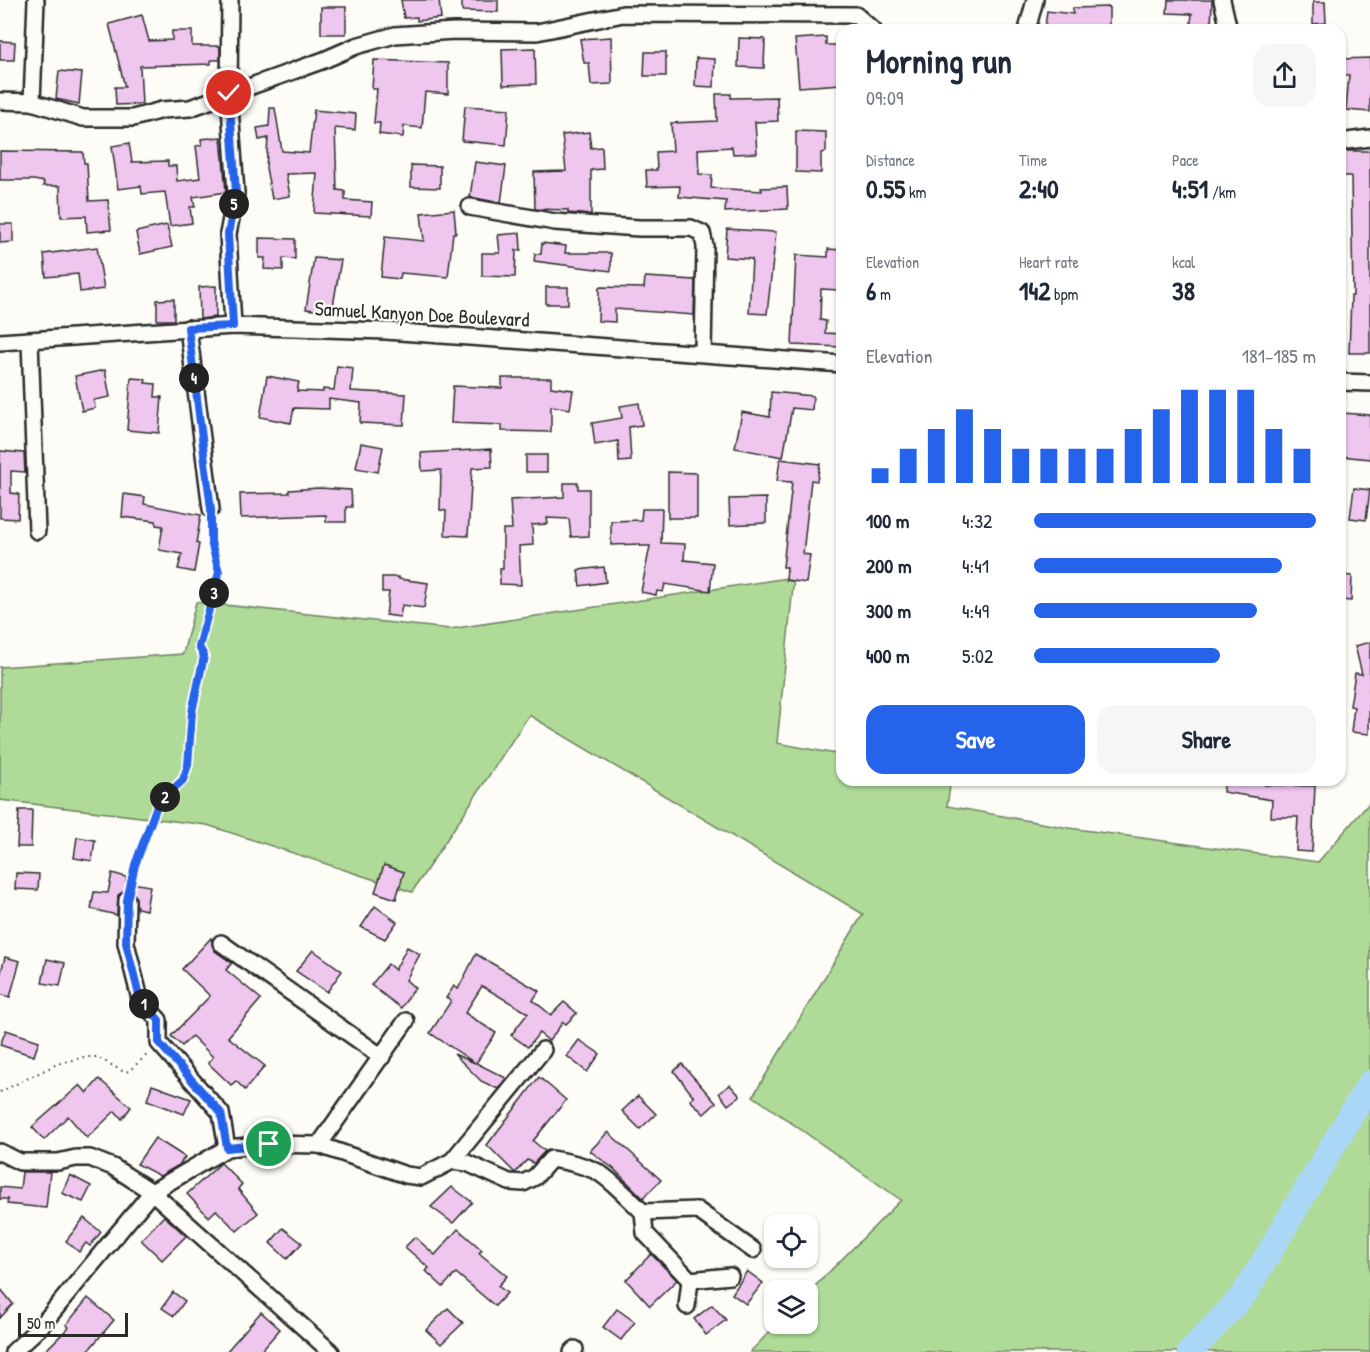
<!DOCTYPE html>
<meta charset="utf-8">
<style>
:root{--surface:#fff;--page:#f6f6f7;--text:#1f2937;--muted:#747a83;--accent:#2563eb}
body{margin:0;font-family:"Patrick Hand",sans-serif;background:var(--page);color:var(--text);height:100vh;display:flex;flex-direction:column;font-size:22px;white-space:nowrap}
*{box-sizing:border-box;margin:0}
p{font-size:20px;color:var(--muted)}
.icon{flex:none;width:33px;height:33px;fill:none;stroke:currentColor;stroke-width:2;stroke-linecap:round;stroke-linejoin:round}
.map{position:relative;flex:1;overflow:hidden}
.panel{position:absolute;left:836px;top:24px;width:510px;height:762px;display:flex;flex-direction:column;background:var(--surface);border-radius:18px;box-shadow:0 2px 4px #0004}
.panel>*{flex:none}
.controls{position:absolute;left:764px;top:1214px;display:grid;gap:12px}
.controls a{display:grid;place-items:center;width:54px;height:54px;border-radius:12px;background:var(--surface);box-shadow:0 2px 4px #0004;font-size:30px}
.scale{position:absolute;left:18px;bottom:15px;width:110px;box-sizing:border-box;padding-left:6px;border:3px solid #2b2b2b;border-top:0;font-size:16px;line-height:21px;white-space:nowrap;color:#2b2b2b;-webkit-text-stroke:4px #fdfcf7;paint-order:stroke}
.pin{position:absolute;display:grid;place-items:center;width:51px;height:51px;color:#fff;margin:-26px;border:3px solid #fff;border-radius:50%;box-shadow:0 2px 6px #0007}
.km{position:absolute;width:30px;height:30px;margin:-15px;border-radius:50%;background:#222;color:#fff;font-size:16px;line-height:30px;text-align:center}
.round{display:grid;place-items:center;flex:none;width:63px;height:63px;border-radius:18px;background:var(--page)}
.head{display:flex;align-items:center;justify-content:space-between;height:102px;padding:0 30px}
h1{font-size:33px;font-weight:700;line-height:45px}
.metrics{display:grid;grid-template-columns:repeat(3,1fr);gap:9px;height:102px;padding:6px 30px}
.metrics div{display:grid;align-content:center}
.metrics b{font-size:26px;font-weight:700}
.metrics small{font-size:16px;font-weight:400}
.metrics p{font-size:16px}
.chart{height:168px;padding:12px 30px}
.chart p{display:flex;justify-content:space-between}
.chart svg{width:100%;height:108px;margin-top:6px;stroke:var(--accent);stroke-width:6}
.button{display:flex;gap:12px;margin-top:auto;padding:12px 30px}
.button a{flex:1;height:69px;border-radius:18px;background:var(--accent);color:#fff;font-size:24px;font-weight:700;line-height:69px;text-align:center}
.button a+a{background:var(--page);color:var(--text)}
ul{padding:0 30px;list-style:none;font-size:20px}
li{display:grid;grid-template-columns:96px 72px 1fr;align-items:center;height:45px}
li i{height:15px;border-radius:8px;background:var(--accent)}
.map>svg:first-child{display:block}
.green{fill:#afda97;stroke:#6d8261;stroke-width:1.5}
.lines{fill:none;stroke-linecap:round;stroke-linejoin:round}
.river{stroke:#aad7f6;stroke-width:26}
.building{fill:#eec6ee;stroke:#2b2b2b;stroke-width:1.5}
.minor-casing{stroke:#2b2b2b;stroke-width:20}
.path{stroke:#2b2b2b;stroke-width:2;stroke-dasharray:1.5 4.5;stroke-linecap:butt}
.minor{stroke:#fdfcf7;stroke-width:15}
.route-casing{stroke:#fff;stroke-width:12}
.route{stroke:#2563eb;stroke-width:8}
.labels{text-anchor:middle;stroke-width:4.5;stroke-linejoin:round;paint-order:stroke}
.street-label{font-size:20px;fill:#2b2b2b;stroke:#fdfcf7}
</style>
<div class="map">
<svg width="1370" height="1352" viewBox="0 0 1370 1352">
<rect width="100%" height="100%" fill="#fdfcf7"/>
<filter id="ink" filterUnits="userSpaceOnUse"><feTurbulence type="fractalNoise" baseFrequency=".0167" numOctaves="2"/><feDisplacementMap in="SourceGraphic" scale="12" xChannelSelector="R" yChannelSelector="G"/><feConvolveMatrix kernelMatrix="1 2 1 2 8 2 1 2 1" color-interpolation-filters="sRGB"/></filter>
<g filter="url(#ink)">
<polygon class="green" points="794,577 777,743 841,755 842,780 951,780 947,806 1069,828 1318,862 1370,802 1370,1071 1366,1072 1370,1100 1370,1352 750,1352 778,1323 807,1323 807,1294 901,1200 753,1096 863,914 529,715 412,892 207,825 0,800 0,667 183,654 196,602 450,629"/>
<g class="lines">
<polyline class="river" points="1190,1352 1245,1293 1370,1083"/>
</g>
<g class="building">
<polygon points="401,0 439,0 441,18 417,21 417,17 404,18"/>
<polygon points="462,0 498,0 498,12 462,11"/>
<polygon points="1168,0 1212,0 1211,30 1190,30 1192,14 1167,13"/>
<polygon points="1313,2 1325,2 1326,23 1313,24"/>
<rect x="321" y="7" width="25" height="27"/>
<polygon points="1109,7 1109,30 1045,27 1047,11 1073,14 1073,8"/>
<polygon points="142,15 149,41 172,40 172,31 192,31 192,46 220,46 220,60 211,60 211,64 140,66 142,104 116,105 115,87 125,87 109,24"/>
<polygon points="611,37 612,84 591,85 589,63 584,63 580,39"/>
<polygon points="826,37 826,45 842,45 842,84 799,87 795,39"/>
<polygon points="739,38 765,39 764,68 738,67"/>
<polygon points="0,41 15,42 14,60 0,60"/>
<polygon points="535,48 536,84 503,85 502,49"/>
<polygon points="645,52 666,52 666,76 644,76"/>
<polygon points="696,58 715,59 714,87 695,86"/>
<polygon points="1370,58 1370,112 1346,110 1349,75 1340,75 1340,59"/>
<polygon points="374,60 448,63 448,94 425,92 422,128 404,126 403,137 379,134 380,123 374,123 377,89 372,89"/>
<polygon points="59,71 82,73 79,104 56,99"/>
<polygon points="716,94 731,94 731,98 777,97 778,121 755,122 757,153 733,154 732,147 698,149 699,174 712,175 711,188 762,191 761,188 787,187 788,209 725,212 726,201 679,197 680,186 647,187 646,170 657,170 656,152 673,151 671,123 717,121"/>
<polygon points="465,106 509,109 506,145 462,141"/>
<polygon points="270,108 275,108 282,151 309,153 314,110 356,114 355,130 335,128 337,190 345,191 345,200 372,202 371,216 314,213 317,173 286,174 290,196 272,199 266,168 268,138 259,140 257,128 269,126"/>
<polygon points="796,131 826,132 826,152 821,153 821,173 796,172"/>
<polygon points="589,132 591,148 602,147 603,169 591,170 591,215 568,213 568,210 535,209 534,172 566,171 562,135"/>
<polygon points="221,137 226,192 193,197 195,207 190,207 192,223 170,226 165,192 142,194 141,186 118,189 112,146 129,143 132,162 168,161 168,166 176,166 177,181 200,178 196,146 202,145 201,139"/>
<polygon points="0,151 83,152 84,163 87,163 89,201 108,200 111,230 87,232 86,216 61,217 60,186 43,186 44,182 34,180 0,180"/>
<polygon points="1343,151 1370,151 1370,353 1349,353 1351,296 1353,296 1351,176 1342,176"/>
<polygon points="475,162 506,166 501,203 470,197"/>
<polygon points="411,165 440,166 440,188 411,187"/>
<polygon points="454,210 456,233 453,233 448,277 401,273 400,279 381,277 385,237 424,241 421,213"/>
<polygon points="0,224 13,224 13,242 0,243"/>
<polygon points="167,225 172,247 140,254 136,232"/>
<polygon points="727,229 776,232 767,314 749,313 752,259 725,257"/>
<polygon points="520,233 521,250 516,250 515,277 482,276 482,253 500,253 498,235"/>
<polygon points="259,238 295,239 295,259 283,258 283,270 264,269 265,258 259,258"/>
<polygon points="542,243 566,246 565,253 611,253 611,271 534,261 535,254 541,254"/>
<polygon points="97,247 104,289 80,292 78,274 46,277 44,254"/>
<polygon points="828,249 842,250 840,290 821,289 820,320 826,321 825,333 842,334 842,347 792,345 796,255 828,257"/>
<polygon points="314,258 341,260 332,312 306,309"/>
<polygon points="645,277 695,280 694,315 615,309 615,322 598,321 599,287 644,288"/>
<polygon points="216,286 216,317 200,319 199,287"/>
<rect x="546" y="287" width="22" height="17"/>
<polygon points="174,299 174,320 157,320 157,300"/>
<polygon points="337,366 353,368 351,391 406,394 404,425 360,423 361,403 329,399 329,409 294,408 291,423 260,417 267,376 299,382 297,391 323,392 323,389 334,390"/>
<polygon points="105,370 110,397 94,400 95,408 82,411 75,376"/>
<polygon points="131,378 146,379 145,383 156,384 155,397 162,397 159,433 127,430"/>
<polygon points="502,378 551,378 551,387 573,390 570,409 551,406 551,432 502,431 502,425 451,423 453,386 502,388"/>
<polygon points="771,392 813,396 812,410 792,408 783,457 735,448 742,412 770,417"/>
<polygon points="639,403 642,425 629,427 631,461 619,462 618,441 595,445 592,423 622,418 620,406"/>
<polygon points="1342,413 1370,415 1370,459 1340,456"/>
<polygon points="361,443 383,447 378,472 356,468"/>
<polygon points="491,449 492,467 472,468 468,536 445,535 446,511 440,510 441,470 422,471 421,453"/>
<polygon points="0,451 24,453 25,472 11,471 11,493 19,494 18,519 0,518"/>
<rect x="526" y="455" width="21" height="17"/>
<polygon points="780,459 820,464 817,481 811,480 803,554 810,555 806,583 786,580 787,567 783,567 792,482 777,481"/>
<polygon points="668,472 697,473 697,518 668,518"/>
<polygon points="564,483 578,483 578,489 589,489 589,536 571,537 569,519 547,518 548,524 532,525 533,545 519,546 521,585 500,584 500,569 503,569 503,529 512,529 510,500 564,497"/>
<polygon points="319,488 351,490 352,507 346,507 346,522 326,522 326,515 241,518 240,494 289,493 289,490"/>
<polygon points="1354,488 1370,490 1366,520 1350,518"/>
<polygon points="124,494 145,497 144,504 201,515 196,543 199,544 194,572 178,569 182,554 159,550 163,526 156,525 156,521 122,517"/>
<polygon points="766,498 766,523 730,525 729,499"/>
<polygon points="642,509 662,509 661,543 685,544 684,560 713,563 710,591 665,584 663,592 657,591 656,595 641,592 650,546 640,546 640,544 611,545 611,521 641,520"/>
<polygon points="604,567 606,582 580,586 578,570"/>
<polygon points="1340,575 1352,576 1351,601 1340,600"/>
<polygon points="382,577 398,577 399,579 428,583 424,608 402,605 400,617 386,615 389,592 382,592"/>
<polygon points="1370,642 1369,734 1351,732 1354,707 1350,706 1355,673 1362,674 1355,646"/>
<polygon points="1225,780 1266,780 1265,785 1315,786 1312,852 1296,851 1298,817 1271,817 1272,800 1223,792"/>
<polygon points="19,810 32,810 31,847 17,847"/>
<polygon points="77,837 95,840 92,861 74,858"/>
<polygon points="384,865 404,872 396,899 375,892"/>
<polygon points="16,873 39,874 38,890 15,889"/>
<polygon points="112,873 126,877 126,882 150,886 146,910 137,908 135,895 127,890 118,895 117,915 91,909 94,892 108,893"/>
<polygon points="375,906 397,922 385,939 361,927"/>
<polygon points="211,938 215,951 232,963 226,970 261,999 228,1037 265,1066 245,1090 236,1081 231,1085 208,1063 213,1057 192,1036 182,1046 171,1036 210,996 182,969"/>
<polygon points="407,947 420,954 406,980 415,988 401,1008 371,985 388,964 395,970"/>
<polygon points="313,950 342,971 327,992 296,971"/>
<polygon points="476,954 539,991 533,1000 551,1015 564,1002 577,1013 566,1024 563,1022 549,1041 539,1033 528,1047 511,1035 528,1013 482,986 465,1013 496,1033 476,1063 506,1078 498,1089 481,1081 454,1054 475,1063 430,1033 451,1001 446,998 454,986 458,989"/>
<polygon points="5,957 20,961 10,997 0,994 0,976"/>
<polygon points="47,959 65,963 60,986 42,983"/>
<polygon points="6,1030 39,1041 34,1056 0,1045"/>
<polygon points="579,1040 600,1054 587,1072 567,1056"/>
<polygon points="682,1064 716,1103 704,1114 690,1100 694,1097 674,1071"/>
<polygon points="539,1077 566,1100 533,1141 545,1151 534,1163 527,1160 515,1173 487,1145"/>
<polygon points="99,1079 131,1107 122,1119 115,1111 87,1138 68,1116 44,1140 32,1127 80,1085 87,1093"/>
<polygon points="152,1085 191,1099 184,1114 147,1100"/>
<polygon points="730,1085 740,1096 728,1105 719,1093"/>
<polygon points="638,1096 656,1114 640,1129 622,1111"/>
<polygon points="608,1132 661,1180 643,1198 614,1169 590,1151"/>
<polygon points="155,1138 185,1157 179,1165 160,1176 137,1164"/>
<polygon points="221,1163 242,1184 238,1189 258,1213 237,1231 216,1210 209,1217 187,1194"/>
<polygon points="22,1172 50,1172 46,1208 7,1204 8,1199 0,1199 0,1187 20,1189"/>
<polygon points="70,1175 91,1186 83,1202 62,1193"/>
<polygon points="452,1187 472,1202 453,1223 431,1207"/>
<polygon points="164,1216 186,1236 162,1260 141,1240"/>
<polygon points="84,1218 101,1232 90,1246 86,1243 79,1252 66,1241"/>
<polygon points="283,1228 302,1243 287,1259 270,1243"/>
<polygon points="458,1229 482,1250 479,1253 507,1276 498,1286 507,1293 495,1306 456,1273 443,1287 426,1271 429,1268 405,1247 415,1237 435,1255"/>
<polygon points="651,1254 677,1280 650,1306 626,1280"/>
<polygon points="747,1271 763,1283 746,1304 732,1294"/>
<polygon points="0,1288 13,1304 0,1318"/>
<polygon points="173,1292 185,1301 174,1316 162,1308"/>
<polygon points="88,1298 114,1320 87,1352 44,1352 69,1327 66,1325"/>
<polygon points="712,1305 726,1320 706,1335 694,1319"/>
<polygon points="448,1308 463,1323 441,1344 426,1330"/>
<polygon points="617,1309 635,1322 621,1340 603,1327"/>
<polygon points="261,1312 280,1329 260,1352 226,1352"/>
</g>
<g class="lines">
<defs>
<g id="minor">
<polyline points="230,0 229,93 236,193 228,234 233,326"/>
<polyline points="1222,0 1229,30"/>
<polyline points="1027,30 1035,0"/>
<polyline points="0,101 32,102 83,118 133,118 162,110 190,108 324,60 356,46 395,35 454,31 537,32 623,14 856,15 873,30"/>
<polyline points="32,102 36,0"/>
<polyline points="1340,142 1370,138"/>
<polyline points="470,207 555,222 639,228 691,228 702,233 705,246 703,352"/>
<polyline points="188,328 211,509"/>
<polyline points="30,341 37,531"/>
<polyline points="0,342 233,326 386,331 842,364"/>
<polyline points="1340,382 1370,383"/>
<polyline points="127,900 126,943 140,999 159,1020 159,1043 221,1113 227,1148"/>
<polyline points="221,943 382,1057"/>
<polyline points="319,1145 406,1021"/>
<polyline points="0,1152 20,1162 58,1162 76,1158 90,1158 113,1167 152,1192 331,1352"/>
<polyline points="452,1161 543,1050"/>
<polyline points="643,1212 697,1210 753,1250"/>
<polyline points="687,1306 690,1280 730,1276"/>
<path d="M13,1352L41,1326L152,1192L227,1148L269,1144L319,1145L406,1175L421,1177L452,1161L467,1163L509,1182L523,1183L535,1177L551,1159C565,1161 583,1165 596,1171C610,1178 631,1201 643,1212L645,1233L690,1280"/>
<polyline points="572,1352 575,1349"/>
</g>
</defs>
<use href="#minor" class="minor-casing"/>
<g class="path">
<polyline points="130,885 158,803 183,780 188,765 192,712 204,655 199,647 220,572 211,542 211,524"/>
<polyline points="0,1092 57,1064 84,1057 97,1057 124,1072 129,1071 148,1054"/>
</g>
<use href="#minor" class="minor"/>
</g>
</g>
<g class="lines" filter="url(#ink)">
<defs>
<polyline id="route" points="229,93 236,193 228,234 233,326 188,328 211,509 211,542 219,572 199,647 204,656 192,712 188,765 183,780 158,803 135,865 127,900 126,943 140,999 159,1020 159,1043 221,1113 227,1148 269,1144"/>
</defs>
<use href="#route" class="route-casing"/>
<use href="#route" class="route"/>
</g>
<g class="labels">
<g class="street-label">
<text transform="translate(422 314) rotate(3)" y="7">Samuel Kanyon Doe Boulevard</text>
</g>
</g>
</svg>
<div class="controls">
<a><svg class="icon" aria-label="locate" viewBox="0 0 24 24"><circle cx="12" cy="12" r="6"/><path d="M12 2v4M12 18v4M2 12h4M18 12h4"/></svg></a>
<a><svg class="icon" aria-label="layers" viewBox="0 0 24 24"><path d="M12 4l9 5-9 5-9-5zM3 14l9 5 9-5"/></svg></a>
</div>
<div class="scale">50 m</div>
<div class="pin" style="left:269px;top:1144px;background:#1e9e55"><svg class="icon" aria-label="arrive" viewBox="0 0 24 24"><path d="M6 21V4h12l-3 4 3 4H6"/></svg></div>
<div class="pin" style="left:229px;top:93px;background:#d93025"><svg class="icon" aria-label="check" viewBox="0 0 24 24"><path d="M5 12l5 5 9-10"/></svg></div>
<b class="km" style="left:144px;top:1004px">1</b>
<b class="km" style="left:165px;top:797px">2</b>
<b class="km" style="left:214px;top:593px">3</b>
<b class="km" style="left:194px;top:378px">4</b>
<b class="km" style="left:234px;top:204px">5</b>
<section class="panel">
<div class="head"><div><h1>Morning run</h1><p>09:09</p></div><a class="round"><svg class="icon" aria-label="share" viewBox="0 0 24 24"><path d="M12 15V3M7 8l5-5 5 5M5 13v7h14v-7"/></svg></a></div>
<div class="metrics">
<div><p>Distance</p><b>0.55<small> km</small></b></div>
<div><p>Time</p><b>2:40</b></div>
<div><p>Pace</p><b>4:51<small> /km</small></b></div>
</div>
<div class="metrics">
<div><p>Elevation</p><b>6<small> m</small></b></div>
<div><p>Heart rate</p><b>142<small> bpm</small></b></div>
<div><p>kcal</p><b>38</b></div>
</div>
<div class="chart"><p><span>Elevation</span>181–185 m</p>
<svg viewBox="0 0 160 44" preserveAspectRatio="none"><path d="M5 44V38M15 44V30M25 44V22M35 44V14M45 44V22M55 44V30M65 44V30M75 44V30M85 44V30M95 44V22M105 44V14M115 44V6M125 44V6M135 44V6M145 44V22M155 44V30"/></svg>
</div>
<ul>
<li><b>100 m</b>4:32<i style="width:100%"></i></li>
<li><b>200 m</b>4:41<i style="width:88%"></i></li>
<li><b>300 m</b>4:49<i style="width:79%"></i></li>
<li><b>400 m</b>5:02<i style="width:66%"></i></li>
</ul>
<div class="button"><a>Save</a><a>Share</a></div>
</section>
</div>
